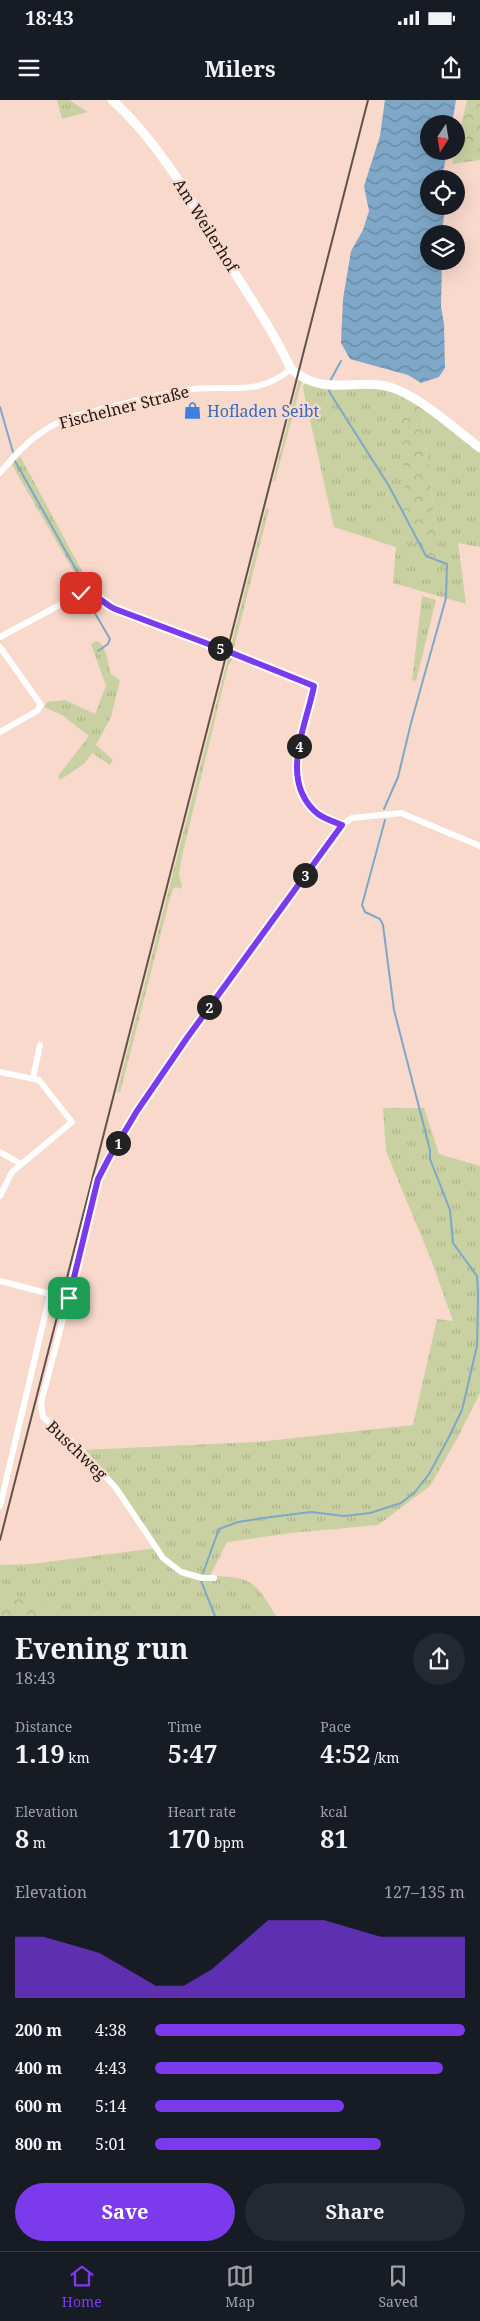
<!DOCTYPE html>
<meta charset="utf-8">
<style>
:root{--surface:#171b24;--page:#242831;--text:#f1f3f6;--muted:#9ea1a6;--line:#363941;--accent:#7c3aed}
body{margin:0;font-family:"Noto Serif",serif;background:var(--page);color:var(--text);height:100vh;display:flex;flex-direction:column;font-size:19px;white-space:nowrap}
*{box-sizing:border-box;margin:0}
p{font-size:16px;color:var(--muted)}
.icon{flex:none;width:28px;height:28px;fill:none;stroke:currentColor;stroke-width:2;stroke-linecap:round;stroke-linejoin:round}
.map{position:relative;height:1516px;overflow:hidden}
.panel{display:flex;flex-direction:column;background:var(--surface);flex:1}
.panel>*{flex:none}
.needle{width:32px;rotate:192deg}
.buttons{position:absolute;left:420px;top:15px;display:grid;gap:10px}
.buttons a{display:grid;place-items:center;width:45px;height:45px;border-radius:50%;background:var(--surface);box-shadow:0 5px 20px #0002;font-size:25px}
.pin{position:absolute;display:grid;place-items:center;width:42px;height:42px;color:#fff;margin:-21px;border-radius:10px;box-shadow:0 2px 8px #0006}
.km{position:absolute;width:25px;height:25px;margin:-12px;border-radius:50%;background:#222;color:#fff;font-size:14px;line-height:25px;text-align:center}
.round{display:grid;place-items:center;flex:none;width:52px;height:52px;border-radius:26px;background:var(--page)}
.summary{display:flex;align-items:center;justify-content:space-between;height:85px;padding:0 15px}
h1{font-size:28px;font-weight:700;line-height:38px}
.stats{display:grid;grid-template-columns:repeat(3,1fr);gap:8px;height:85px;padding:5px 15px}
.stats div{display:grid;align-content:center}
.stats b{font-size:25px;font-weight:700}
.stats small{font-size:14px;font-weight:400}
.stats p{font-size:14px}
.chart{height:140px;padding:10px 15px}
.chart p{display:flex;justify-content:space-between}
.chart svg{width:100%;height:90px;margin-top:5px;fill:var(--accent);opacity:.7}
.button{display:flex;gap:10px;margin-top:auto;padding:10px 15px}
.button a{flex:1;height:58px;border-radius:30px;background:var(--accent);color:#fff;font-size:20px;font-weight:700;line-height:58px;text-align:center}
.button a+a{background:var(--page);color:var(--text)}
ul{padding:0 15px;list-style:none;font-size:16px}
li{display:grid;grid-template-columns:80px 60px 1fr;align-items:center;height:38px}
li i{height:12px;border-radius:6px;background:var(--accent)}
.status{display:flex;justify-content:space-between;align-items:center;height:35px;padding:0 25px;background:var(--surface);direction:ltr}
.status svg{height:14px;fill:currentColor}
header{display:flex;justify-content:space-between;align-items:center;height:65px;padding:0 15px;background:var(--surface);font-size:22px;font-weight:700}
.dock{display:flex;justify-content:space-around;align-items:center;height:70px;border-top:1px solid var(--line);background:var(--surface);font-size:14px;color:var(--muted)}
.dock a{display:grid;justify-items:center;gap:2px}
.dock .current{color:var(--accent)}
.map>svg:first-child{display:block}
.grass{fill:url(#grass-tufts)}
.forest{fill:url(#forest-crowns)}
.water{fill:url(#water-waves)}
.lines{fill:none;stroke-linecap:round;stroke-linejoin:round}
.stream{stroke:#7ea7c8;stroke-width:2}
.street{stroke:#fff;stroke-width:6}
.secondary{stroke:#fff;stroke-width:9}
.rail{stroke:#62524a;stroke-width:2}
.route-casing{stroke:#fff;stroke-width:10}
.route{stroke:#7c3aed;stroke-width:6}
.labels{text-anchor:middle;stroke-width:4.5;stroke-linejoin:round;paint-order:stroke}
.street-label{font-size:16px;fill:#201611;stroke:#f8d9cc}
.shop-label{font-size:16px;fill:#366cbe;stroke:#f8d9cc;text-anchor:start}
</style>
<div class="status"><b>18:43</b><svg viewBox="0 0 49 12"><path d="M0 12V9h3v3zM5 12V6h3v6zM10 12V3h3v9zM15 12V0h3v12zM26 1h20v11H26zM47 4h2v5h-2z"/></svg></div>
<header><svg class="icon" aria-label="menu" viewBox="0 0 24 24"><path d="M4 6h16M4 12h16M4 18h16"/></svg>Milers<svg class="icon" aria-label="share" viewBox="0 0 24 24"><path d="M12 15V3M7 8l5-5 5 5M5 13v7h14v-7"/></svg></header>
<div class="map">
<svg width="480" height="1516" viewBox="0 0 480 1516">
<defs>
<pattern id="grass-tufts" width="24" height="20" patternUnits="userSpaceOnUse" patternTransform="scale(1.25)"><rect width="24" height="20" fill="#c9d1a2"/><path d="M3 7l-1-3M5 7V3M7 7l1-3M15 17l-1-3M17 17v-4M19 17l1-3" fill="none" stroke="#acb38a"/></pattern>
<pattern id="forest-crowns" width="20" height="18" patternUnits="userSpaceOnUse" patternTransform="scale(1.25)"><rect width="20" height="18" fill="#c9d1a2"/><path d="M2 6a3 3 0 1 1 6 0M12 15a3 3 0 1 1 6 0" fill="none" stroke="#acb38a"/></pattern>
<pattern id="water-waves" width="16" height="10" patternUnits="userSpaceOnUse" patternTransform="scale(1.25)"><rect width="16" height="10" fill="#7ea7c8"/><path d="M0 5q4-4 8 0t8 0" fill="none" stroke="#6787a1"/></pattern>
</defs>
<rect width="100%" height="100%" fill="#f8d9cc"/>
<g class="grass">
<polygon points="57,0 69,0 88,12 62,19"/>
<polygon points="299,279 302,280 275,381 273,381"/>
<polygon points="306,282 373,287 399,292 408,427 415,441 415,458 438,451 422,306 480,350 480,447 458,443 466,504 393,483 396,447 334,427 304,293 303,286"/>
<polygon points="20,356 90,486 84,489 12,365"/>
<polygon points="266,408 269,409 233,551 230,549"/>
<polygon points="422,496 436,500 416,581 412,580"/>
<path d="M96,541C108,545 107,563 111,574L120,580L111,617L96,645L113,660L110,665L92,653L85,663L60,680L58,676L89,636L62,615L44,607L47,602L65,600L95,614L106,586L91,544Z"/>
<polygon points="229,554 235,556 228,566 182,756 179,775 182,786 181,789 176,787 172,790 120,993 117,992"/>
<path d="M383,1008H424L439,1054L480,1066V1293L458,1337L430,1386L378,1425L292,1433L227,1442L210,1476C252,1477 255,1481 276,1516H39L0,1498V1465L31,1464L157,1448L144,1426L83,1350L258,1342L413,1325L437,1219L453,1221L432,1162L386,1051Z"/>
</g>
<g class="forest">
<polygon points="467,0 480,0 480,60 452,64"/>
<path d="M399,292L422,306L438,451L453,465L441,466L415,458C415,436 412,430 394,417L395,404L406,406Z"/>
<polygon points="0,1492 38,1505 55,1516 0,1516"/>
</g>
<polygon class="water" points="385,0 456,0 452,24 429,24 429,51 447,51 444,68 438,79 429,79 429,106 445,106 442,134 429,134 429,161 442,163 441,206 444,224 445,268 439,277 421,283 408,275 350,259 341,243 343,199 351,151 363,130 369,111 364,86 380,36"/>
<g class="lines">
<g class="stream">
<polyline points="329,283 341,261"/>
<polyline points="328,287 330,293 389,386 426,456 447,464 446,498 411,623 398,677 384,709"/>
<polyline points="0,307 13,352"/>
<polyline points="15,361 87,489"/>
<polyline points="88,496 89,503 110,539 108,544 98,551"/>
<polyline points="203,1473 219,1429 238,1422 271,1417 311,1412 344,1416 370,1413 401,1403 415,1392 429,1374 448,1339 462,1310 477,1246 478,1194 477,1176 453,1143 450,1110 430,1059 430,1050 394,910 383,825 380,819 365,812 362,805 385,720"/>
<polyline points="201,1481 215,1516"/>
</g>
<g class="street">
<path d="M0,373C20,348 40,329 70,317C108,308 147,297 186,290C227,283 254,299 291,269"/>
<path d="M0,537L86,491L115,509L227,551L314,586C306,626 278,681 318,714C325,719 334,722 342,725L187,938L137,1011L102,1070L41,1303L43,1317L83,1352L116,1388L163,1458L181,1472L202,1478H214"/>
<polyline points="0,547 41,605 37,611 0,632"/>
<polyline points="342,725 352,718 401,713 480,746"/>
<polyline points="0,972 39,980 72,1022 12,1072 0,1096"/>
<polyline points="33,978 40,945"/>
<polyline points="0,1052 21,1064"/>
<polyline points="0,1181 50,1194 0,1406"/>
</g>
<path class="secondary" d="M112,0C163,46 196,109 231,167C252,200 274,233 291,269C327,300 362,274 398,290C426,302 455,329 480,348"/>
<polyline class="rail" points="0,1440 368,0"/>
</g>
<g class="lines">
<defs>
<path id="route" d="M69,1198L98,1079L109,1058L137,1011L187,938L342,725C334,722 325,719 318,714C278,681 306,627 314,586L227,551L115,509C103,504 92,488 81,493"/>
</defs>
<use href="#route" class="route-casing"/>
<use href="#route" class="route"/>
</g>
<defs>
<symbol id="shop-bare" viewBox="-9 -9 18 18"><path d="M-5-2.5h2.3a2.7 3.5 0 0 1 5.4 0H5L5.5 6h-11ZM-1.5-2.5h3a1.5 2.3 0 0 0-3 0Z" fill="#3f7fe0" stroke="#f8d9cc" stroke-width="2.5" paint-order="stroke"/></symbol>
</defs>
<g fill-rule="evenodd">
<use href="#shop-bare" x="180" y="298" width="25" height="25"/>
</g>
<g class="labels">
<g class="street-label">
<text transform="translate(206 125) rotate(58)" y="6">Am Weilerhof</text>
<text transform="translate(124 307) rotate(-14)" y="6">Fischelner Straße</text>
<text transform="translate(77 1350) rotate(44)" y="6">Buschweg</text>
</g>
<g class="shop-label">
<text x="207" y="317">Hofladen Seibt</text>
</g>
</g>
</svg>
<div class="buttons">
<a><svg class="needle" viewBox="-14 -14 28 28"><path d="M0-13l5 13h-10z" fill="#e53935"/><path d="M0 13l5-13h-10z" fill="#9ea1a6"/></svg></a>
<a><svg class="icon" aria-label="locate" viewBox="0 0 24 24"><circle cx="12" cy="12" r="6"/><path d="M12 2v4M12 18v4M2 12h4M18 12h4"/></svg></a>
<a><svg class="icon" aria-label="layers" viewBox="0 0 24 24"><path d="M12 4l9 5-9 5-9-5zM3 14l9 5 9-5"/></svg></a>
</div>
<div class="pin" style="left:69px;top:1198px;background:#1e9e55"><svg class="icon" aria-label="arrive" viewBox="0 0 24 24"><path d="M6 21V4h12l-3 4 3 4H6"/></svg></div>
<div class="pin" style="left:81px;top:493px;background:#d93025"><svg class="icon" aria-label="check" viewBox="0 0 24 24"><path d="M5 12l5 5 9-10"/></svg></div>
<b class="km" style="left:118px;top:1043px">1</b>
<b class="km" style="left:209px;top:907px">2</b>
<b class="km" style="left:305px;top:775px">3</b>
<b class="km" style="left:299px;top:646px">4</b>
<b class="km" style="left:220px;top:548px">5</b>
</div>
<section class="panel">
<div class="summary"><div><h1>Evening run</h1><p>18:43</p></div><a class="round"><svg class="icon" aria-label="share" viewBox="0 0 24 24"><path d="M12 15V3M7 8l5-5 5 5M5 13v7h14v-7"/></svg></a></div>
<div class="stats">
<div><p>Distance</p><b>1.19<small> km</small></b></div>
<div><p>Time</p><b>5:47</b></div>
<div><p>Pace</p><b>4:52<small> /km</small></b></div>
</div>
<div class="stats">
<div><p>Elevation</p><b>8<small> m</small></b></div>
<div><p>Heart rate</p><b>170<small> bpm</small></b></div>
<div><p>kcal</p><b>81</b></div>
</div>
<div class="chart"><p><span>Elevation</span>127–135 m</p>
<svg viewBox="0 0 160 44" preserveAspectRatio="none"><path d="M0 44V14L10 14L20 18L30 22L40 30L50 38L60 38L70 30L80 18L90 6L100 6L110 6L120 10L130 14L140 14L150 14L160 14V44z"/></svg>
</div>
<ul>
<li><b>200 m</b>4:38<i style="width:100%"></i></li>
<li><b>400 m</b>4:43<i style="width:93%"></i></li>
<li><b>600 m</b>5:14<i style="width:61%"></i></li>
<li><b>800 m</b>5:01<i style="width:73%"></i></li>
</ul>
<div class="button"><a>Save</a><a>Share</a></div>
</section>
<nav class="dock">
<a class="current"><svg class="icon" aria-label="home" viewBox="0 0 24 24"><path d="M3 11l9-7 9 7M6 9v11h12V9"/></svg>Home</a>
<a><svg class="icon" aria-label="map" viewBox="0 0 24 24"><path d="M3 6l6-2 6 2 6-2v14l-6 2-6-2-6 2zM9 4v14M15 6v14"/></svg>Map</a>
<a><svg class="icon" aria-label="saved" viewBox="0 0 24 24"><path d="M7 4h10v16l-5-4-5 4z"/></svg>Saved</a>
</nav>
